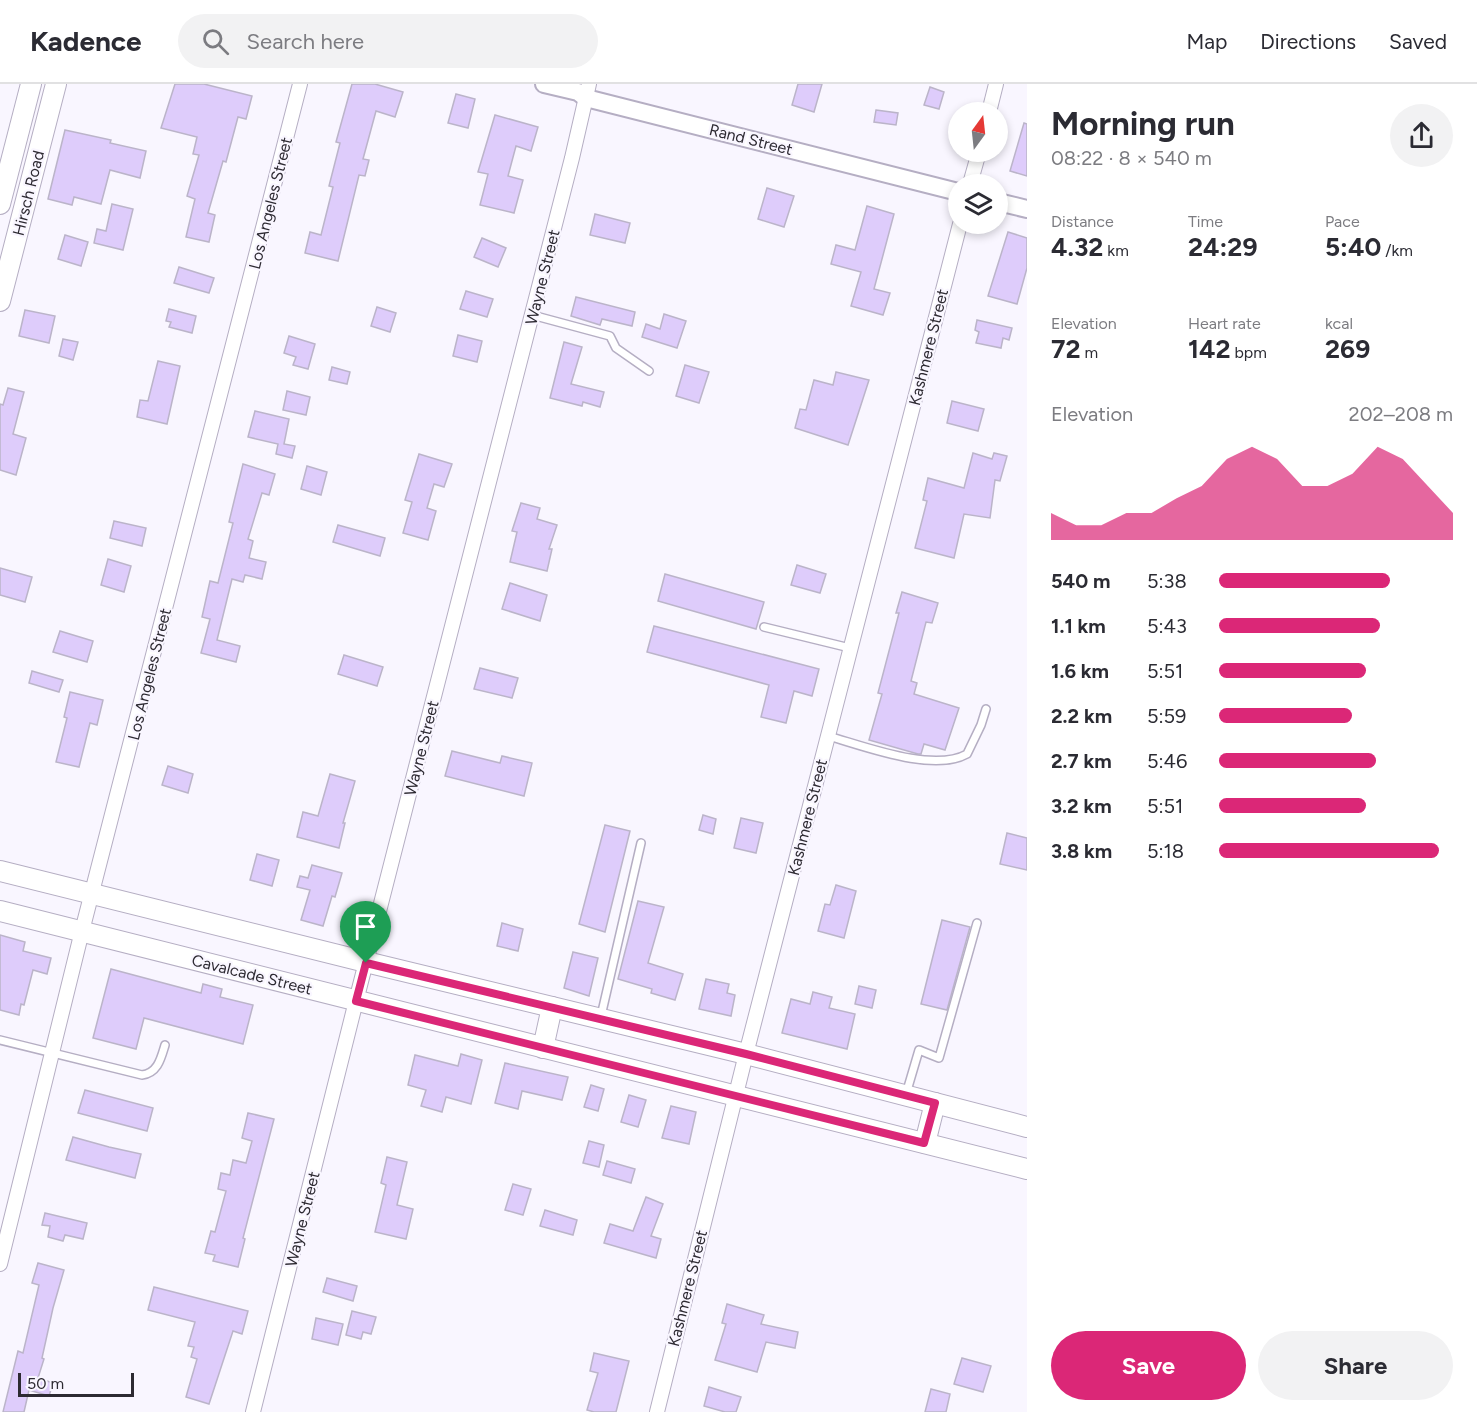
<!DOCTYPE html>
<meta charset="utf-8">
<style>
:root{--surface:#fff;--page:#f2f2f3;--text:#2b2b33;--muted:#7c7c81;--line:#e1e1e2;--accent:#db2777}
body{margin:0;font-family:Figtree,sans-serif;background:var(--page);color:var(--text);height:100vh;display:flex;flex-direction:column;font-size:22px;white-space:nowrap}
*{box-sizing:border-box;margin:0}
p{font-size:20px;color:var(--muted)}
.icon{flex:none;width:33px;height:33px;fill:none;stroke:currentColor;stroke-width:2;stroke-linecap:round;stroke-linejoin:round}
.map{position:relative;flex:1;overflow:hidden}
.side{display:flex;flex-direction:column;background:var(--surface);width:450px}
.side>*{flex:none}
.needle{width:39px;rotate:15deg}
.fabs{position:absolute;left:948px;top:18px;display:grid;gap:12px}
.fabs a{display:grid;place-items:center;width:60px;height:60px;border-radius:50%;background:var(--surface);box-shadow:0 3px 9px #0003;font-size:30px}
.scale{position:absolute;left:18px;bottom:15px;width:116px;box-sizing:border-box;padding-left:6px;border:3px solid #2d2a32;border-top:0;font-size:16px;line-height:21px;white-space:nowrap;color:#2d2a32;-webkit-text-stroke:4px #f9f6ff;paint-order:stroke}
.pin{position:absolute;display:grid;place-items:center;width:51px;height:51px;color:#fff;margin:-62px -26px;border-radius:50% 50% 50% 0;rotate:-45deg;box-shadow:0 0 6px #0007}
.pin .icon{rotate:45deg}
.round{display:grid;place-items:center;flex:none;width:63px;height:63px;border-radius:32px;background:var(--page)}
.headline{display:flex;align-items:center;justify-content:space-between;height:102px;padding:0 24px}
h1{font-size:33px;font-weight:700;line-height:45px}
.figures{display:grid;grid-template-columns:repeat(3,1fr);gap:9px;height:102px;padding:6px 24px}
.figures div{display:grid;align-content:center}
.figures b{font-size:26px;font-weight:700}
.figures small{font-size:16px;font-weight:400}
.figures p{font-size:16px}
.chart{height:168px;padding:12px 24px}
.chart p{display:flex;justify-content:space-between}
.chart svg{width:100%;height:108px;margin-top:6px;fill:var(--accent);opacity:.7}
.primary-button{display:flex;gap:12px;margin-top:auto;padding:12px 24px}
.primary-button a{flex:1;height:69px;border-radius:36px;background:var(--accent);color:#fff;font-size:24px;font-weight:700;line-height:69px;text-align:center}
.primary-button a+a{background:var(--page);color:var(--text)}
ul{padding:0 24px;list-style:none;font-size:20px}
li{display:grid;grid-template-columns:96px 72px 1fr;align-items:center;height:45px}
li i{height:15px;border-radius:8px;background:var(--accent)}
header{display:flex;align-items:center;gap:36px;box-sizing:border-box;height:84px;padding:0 30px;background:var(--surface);border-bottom:2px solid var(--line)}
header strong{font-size:28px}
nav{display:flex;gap:33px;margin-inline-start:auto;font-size:21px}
.search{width:420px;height:54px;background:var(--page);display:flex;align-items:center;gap:15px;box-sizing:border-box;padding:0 21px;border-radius:33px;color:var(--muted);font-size:22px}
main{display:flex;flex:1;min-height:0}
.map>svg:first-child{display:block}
.building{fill:#deccfb;stroke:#bbb4c9;stroke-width:1.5}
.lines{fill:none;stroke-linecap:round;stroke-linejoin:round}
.service-casing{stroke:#b5aec3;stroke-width:10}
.minor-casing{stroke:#b5aec3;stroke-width:16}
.tertiary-casing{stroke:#b5aec3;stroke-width:20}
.secondary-casing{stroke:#b5aec3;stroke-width:22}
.service{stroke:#fff;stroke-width:7}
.minor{stroke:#fff;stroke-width:14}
.tertiary{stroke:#fff;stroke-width:16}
.secondary{stroke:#fff;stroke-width:20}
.route-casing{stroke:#fff;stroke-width:12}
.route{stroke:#db2777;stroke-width:8}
.labels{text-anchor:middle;stroke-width:4.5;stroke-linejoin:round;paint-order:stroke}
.street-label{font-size:16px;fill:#2d2a32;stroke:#f9f6ff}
</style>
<header>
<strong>Kadence</strong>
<div class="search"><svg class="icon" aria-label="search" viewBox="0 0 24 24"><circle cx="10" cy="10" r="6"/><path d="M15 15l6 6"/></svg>Search here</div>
<nav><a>Map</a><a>Directions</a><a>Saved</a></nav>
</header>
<main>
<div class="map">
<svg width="1027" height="1328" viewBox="0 0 1027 1328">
<rect width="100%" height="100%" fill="#f9f6ff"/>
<g class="building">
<polygon points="175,0 204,0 252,12 246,35 238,33 226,78 223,77 208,129 215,131 209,158 186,153 195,115 187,112 199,71 193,70 197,53 161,44"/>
<polygon points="352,0 375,0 403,8 395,33 376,27 363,75 369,76 365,92 359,91 338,177 305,169 310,148 321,151 333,103 329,102 340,59 336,58"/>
<polygon points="798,0 822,0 814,28 792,21"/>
<polygon points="930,3 944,8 939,25 924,21"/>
<polygon points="456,10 475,15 468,44 448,39"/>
<polygon points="876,26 898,29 896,41 874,38"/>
<polygon points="495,31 538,43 531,67 516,62 508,92 523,96 514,129 480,121 488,90 478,88"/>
<polygon points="1024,39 1027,40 1027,92 1010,87"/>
<polygon points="65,46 111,56 110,59 146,67 140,94 110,86 101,120 74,113 72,121 48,115"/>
<polygon points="767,104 794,112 784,143 758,135"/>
<polygon points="112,120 133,125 123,166 94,159 97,145 106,147"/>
<polygon points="867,122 894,130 874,205 890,209 883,231 851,222 861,188 831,180 836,161 855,166"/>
<polygon points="595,130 630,139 625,159 590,151"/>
<polygon points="1008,148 1027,154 1027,184 1017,220 988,212"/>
<polygon points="65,151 88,158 81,182 58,175"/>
<polygon points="482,154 506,164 498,183 474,173"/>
<polygon points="179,183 214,194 209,209 174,199"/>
<polygon points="466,207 493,215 487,233 460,225"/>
<polygon points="576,213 635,228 632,242 602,235 600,241 571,232"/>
<polygon points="377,223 396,229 390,248 371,242"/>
<polygon points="169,225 196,232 192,249 169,243 171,238 166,237"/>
<polygon points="25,226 55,232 49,259 19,252"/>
<polygon points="664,230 686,237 677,264 642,253 646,240 660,245"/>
<polygon points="977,236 1012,244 1009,256 1003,254 1001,264 976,259 979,248 975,246"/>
<polygon points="458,251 482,257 477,278 453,272"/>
<polygon points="289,252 315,260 308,285 293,281 296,273 284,269"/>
<polygon points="63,255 78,258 73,276 59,272"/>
<polygon points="564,258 582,263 571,300 604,308 600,323 583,318 582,322 550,314"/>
<polygon points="158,277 180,282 167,340 137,333 140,316 148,317"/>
<polygon points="685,281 709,288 699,319 676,312"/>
<polygon points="332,283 350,288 347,300 329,296"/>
<polygon points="836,288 869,296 848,361 795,344 800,325 806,326 814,296 833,301"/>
<polygon points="8,304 24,308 13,350 26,354 16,391 0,386 0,320 3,321"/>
<polygon points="287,307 310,313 306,331 283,326"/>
<polygon points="952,317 984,325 978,347 947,339"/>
<polygon points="255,327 289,335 284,360 295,362 292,374 276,370 278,360 248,353"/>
<polygon points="973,369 992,375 994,369 1007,372 1000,397 995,396 990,434 964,430 954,474 915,464 927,417 923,416 928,394 964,404"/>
<polygon points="419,370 452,380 444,403 434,400 427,424 436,427 428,456 403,449 412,418 405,416"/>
<polygon points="243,380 275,390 269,411 262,409 248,455 253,457 249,474 266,478 262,495 245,491 243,498 232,495 217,556 240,562 236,578 201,569 210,535 202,533 210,497 218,499 233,439 229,438"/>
<polygon points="307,382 327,388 321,411 301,405"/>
<polygon points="521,419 540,424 537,435 557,441 549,465 552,465 547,487 510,478 517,448 512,447"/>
<polygon points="114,437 146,444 142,462 110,454"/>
<polygon points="338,441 385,454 380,472 333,458"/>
<polygon points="108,475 131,482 124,508 101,501"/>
<polygon points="797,481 826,490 820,509 791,501"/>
<polygon points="0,484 32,493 25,518 0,511"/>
<polygon points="665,490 764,518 756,545 658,517"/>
<polygon points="510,499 547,511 540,537 502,525"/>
<polygon points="902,508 938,519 932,539 926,538 911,597 917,599 914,610 959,624 945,666 924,660 921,670 918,670 869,656 882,610 878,609 899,529 896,529"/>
<polygon points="654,542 819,585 812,612 794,607 786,639 761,633 769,601 647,568"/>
<polygon points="60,547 93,557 87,578 53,568"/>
<polygon points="344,571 383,583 377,602 338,590"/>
<polygon points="480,584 518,594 512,614 474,605"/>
<polygon points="32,587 63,596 59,608 29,599"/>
<polygon points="70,608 103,616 97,641 90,639 79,683 56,678 67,634 64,633"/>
<polygon points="452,667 500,679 502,672 532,679 524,712 445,692"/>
<polygon points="168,682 193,690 188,709 162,701"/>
<polygon points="330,690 355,697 343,739 345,739 339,764 297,753 303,728 318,732"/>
<polygon points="703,731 716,735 713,750 699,746"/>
<polygon points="741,734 763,739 756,769 734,764"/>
<polygon points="605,741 630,747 605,848 579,840"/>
<polygon points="1007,749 1027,754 1027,786 1000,780"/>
<polygon points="257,770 279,776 272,802 250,796"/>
<polygon points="312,781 342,789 335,813 332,812 323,842 301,836 310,806 297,803 300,792 308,794"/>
<polygon points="836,801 856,807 844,854 818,847 825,820 830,821"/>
<polygon points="638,817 664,823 648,879 683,890 675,916 651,909 652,905 618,895"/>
<polygon points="942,836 970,843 947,926 921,920"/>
<polygon points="502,839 523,845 518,867 497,862"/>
<polygon points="0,851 25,858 23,867 51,874 47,890 33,886 24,921 21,920 19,931 0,926"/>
<polygon points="573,868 598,874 589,912 564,904"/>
<polygon points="111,885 201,909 203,900 222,905 220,913 253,921 243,960 144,934 136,965 93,954"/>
<polygon points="706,895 729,900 727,909 735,911 731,932 699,925"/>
<polygon points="859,902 876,906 872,924 855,920"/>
<polygon points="813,908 832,913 829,924 855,930 847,965 782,949 791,915 810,920"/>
<polygon points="461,970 482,976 471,1020 446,1013 442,1028 421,1022 426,1006 408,1001 415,971 458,982"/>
<polygon points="505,979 568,993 562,1016 522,1007 518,1025 495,1019"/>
<polygon points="591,1001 604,1005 598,1027 584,1023"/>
<polygon points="85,1006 153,1024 147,1047 78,1029"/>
<polygon points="629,1011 646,1016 638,1043 621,1038"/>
<polygon points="671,1022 696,1028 689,1060 662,1054"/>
<polygon points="248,1029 274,1035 243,1154 245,1155 238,1183 213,1177 215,1171 205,1169 211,1147 215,1148 226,1107 218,1105 221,1089 230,1091 233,1076 246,1079 252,1057 242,1054"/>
<polygon points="73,1053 109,1063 141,1070 135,1094 66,1076"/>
<polygon points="589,1057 604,1061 599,1083 583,1079"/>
<polygon points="387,1073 407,1078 397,1121 413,1125 406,1155 375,1148 386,1101 381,1099"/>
<polygon points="607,1077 635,1085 631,1099 603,1091"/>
<polygon points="513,1100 531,1105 523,1131 505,1126"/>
<polygon points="646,1113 663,1120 651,1152 661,1155 656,1174 604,1159 610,1140 633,1147"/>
<polygon points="545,1126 577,1136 573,1151 540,1142"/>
<polygon points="45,1129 87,1139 83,1155 65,1151 63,1157 48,1153 50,1142 42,1141"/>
<polygon points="38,1179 64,1186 53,1224 42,1274 44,1275 38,1294 53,1299 49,1312 29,1306 24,1328 3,1328 18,1267 23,1269 39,1201 32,1199"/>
<polygon points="327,1194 357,1202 353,1217 323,1208"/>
<polygon points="154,1203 248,1227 242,1250 233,1247 209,1320 186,1313 197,1275 191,1273 194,1263 188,1262 195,1238 148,1226"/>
<polygon points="727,1220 764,1231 761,1240 798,1248 795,1264 766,1258 757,1288 715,1276 726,1240 722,1239"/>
<polygon points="352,1227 376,1233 371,1250 363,1248 361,1255 346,1251"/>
<polygon points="316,1234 343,1240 338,1261 312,1255"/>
<polygon points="594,1269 629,1277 616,1328 594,1328 587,1326 598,1289 590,1287"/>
<polygon points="962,1274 991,1282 983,1308 954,1300"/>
<polygon points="709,1303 741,1313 736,1328 725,1328 704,1322"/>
<polygon points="931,1305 950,1310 946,1328 925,1328"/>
</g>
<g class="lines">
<defs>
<g id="service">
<polyline points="532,231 610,252 616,264 649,287"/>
<polyline points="764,543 850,564"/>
<path d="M828,652C864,662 933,689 967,670L981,641L986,625"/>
<polyline points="601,932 641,759"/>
<path d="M0,956L142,991C158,989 161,974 165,961"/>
<polyline points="906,1010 919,966 939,974 977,839"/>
</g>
<g id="minor">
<polyline points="989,28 996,0"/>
<polyline points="970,100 979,68"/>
<polyline points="0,1180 82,847 300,0"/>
<polyline points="253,1328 356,917 572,74 589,0"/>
<polyline points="657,1328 746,970 960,140"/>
</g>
<g id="tertiary">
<polyline points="544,0 578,8 586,14 958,108"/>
<polyline points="998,118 1027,125"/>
</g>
<g id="secondary">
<polyline points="0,120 31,0"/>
<polyline points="0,217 56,0"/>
<polyline points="0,787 366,878 746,970 1027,1043"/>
<polyline points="0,827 1027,1085"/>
<polyline points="543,964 552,923"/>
<polyline points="925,1059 935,1019"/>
</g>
</defs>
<use href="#service" class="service-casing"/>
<use href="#minor" class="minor-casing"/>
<use href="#tertiary" class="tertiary-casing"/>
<use href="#secondary" class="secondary-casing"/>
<use href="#service" class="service"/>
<use href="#minor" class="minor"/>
<use href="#tertiary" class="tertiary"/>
<use href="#secondary" class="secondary"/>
</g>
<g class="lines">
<defs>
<polygon id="route" points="366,879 746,970 935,1019 924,1059 356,917"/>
</defs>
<use href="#route" class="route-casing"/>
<use href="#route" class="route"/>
</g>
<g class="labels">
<g class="street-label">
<text transform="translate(751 55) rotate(14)" y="6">Rand Street</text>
<text transform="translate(28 109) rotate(-76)" y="6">Hirsch Road</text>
<text transform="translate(270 119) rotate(-76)" y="6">Los Angeles Street</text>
<text transform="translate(542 193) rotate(-76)" y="6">Wayne Street</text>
<text transform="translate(928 263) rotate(-76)" y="6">Kashmere Street</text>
<text transform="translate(149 590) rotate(-76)" y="6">Los Angeles Street</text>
<text transform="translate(421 664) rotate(-76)" y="6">Wayne Street</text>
<text transform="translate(807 733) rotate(-76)" y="6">Kashmere Street</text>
<text transform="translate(252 890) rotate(14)" y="6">Cavalcade Street</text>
<text transform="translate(302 1135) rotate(-76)" y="6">Wayne Street</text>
<text transform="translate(687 1204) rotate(-76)" y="6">Kashmere Street</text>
</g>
</g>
</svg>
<div class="fabs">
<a><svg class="needle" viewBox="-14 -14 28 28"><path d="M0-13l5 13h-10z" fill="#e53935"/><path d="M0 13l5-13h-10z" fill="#7c7c81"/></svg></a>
<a><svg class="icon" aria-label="layers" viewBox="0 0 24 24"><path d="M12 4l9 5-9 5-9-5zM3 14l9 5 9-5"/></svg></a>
</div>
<div class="scale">50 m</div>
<div class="pin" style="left:366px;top:879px;background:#1e9e55"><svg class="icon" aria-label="arrive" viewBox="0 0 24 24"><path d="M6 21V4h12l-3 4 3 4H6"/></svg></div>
</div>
<section class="side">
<div class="headline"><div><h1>Morning run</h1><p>08:22 · 8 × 540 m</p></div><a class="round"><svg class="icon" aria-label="share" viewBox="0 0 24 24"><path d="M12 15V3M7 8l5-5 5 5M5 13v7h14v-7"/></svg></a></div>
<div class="figures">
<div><p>Distance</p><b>4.32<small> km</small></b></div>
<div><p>Time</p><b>24:29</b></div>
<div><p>Pace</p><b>5:40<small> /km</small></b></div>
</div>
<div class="figures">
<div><p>Elevation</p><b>72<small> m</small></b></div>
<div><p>Heart rate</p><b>142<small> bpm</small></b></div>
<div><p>kcal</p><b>269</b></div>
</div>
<div class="chart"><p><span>Elevation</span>202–208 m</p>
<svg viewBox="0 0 160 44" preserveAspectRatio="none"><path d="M0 44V33L10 38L20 38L30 33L40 33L50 27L60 22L70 11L80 6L90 11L100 22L110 22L120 17L130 6L140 11L150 22L160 33V44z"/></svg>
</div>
<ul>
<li><b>540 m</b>5:38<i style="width:73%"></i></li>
<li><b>1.1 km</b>5:43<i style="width:69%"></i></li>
<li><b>1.6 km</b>5:51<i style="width:63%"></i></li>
<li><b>2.2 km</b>5:59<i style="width:57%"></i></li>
<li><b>2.7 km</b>5:46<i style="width:67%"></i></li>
<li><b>3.2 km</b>5:51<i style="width:63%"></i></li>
<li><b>3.8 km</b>5:18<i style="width:94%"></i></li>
</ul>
<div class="primary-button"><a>Save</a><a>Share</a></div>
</section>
</main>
